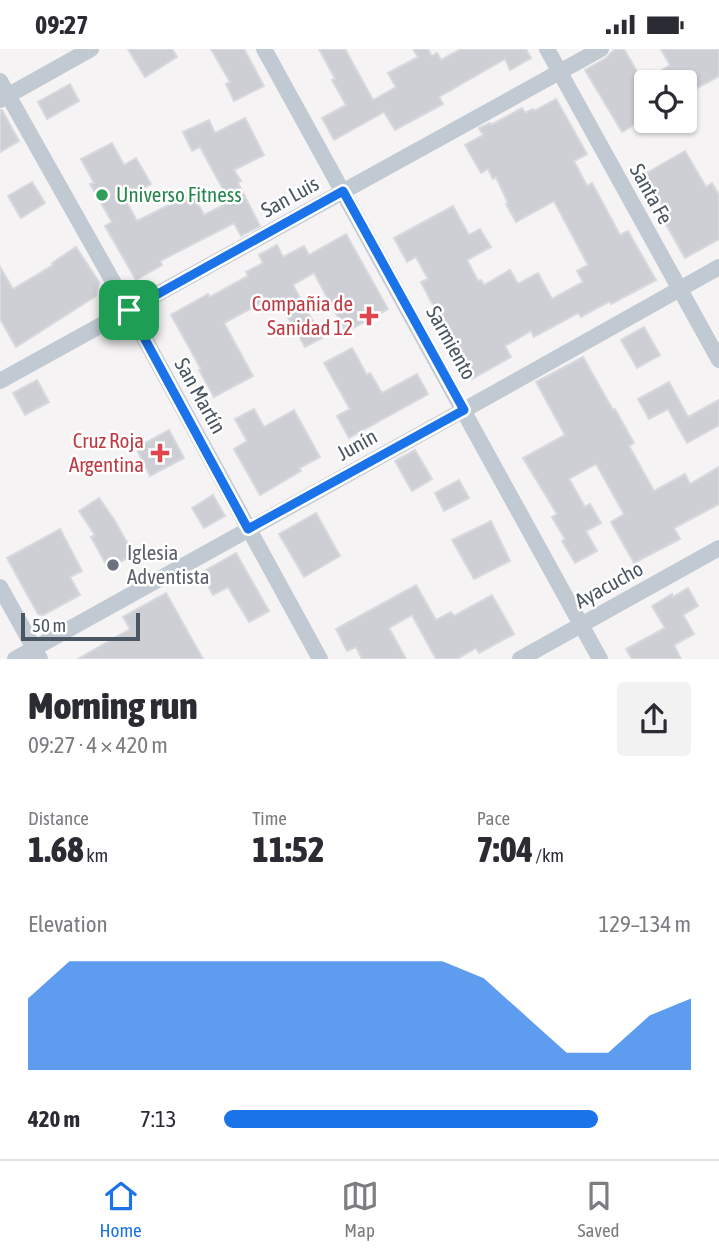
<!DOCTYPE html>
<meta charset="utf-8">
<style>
:root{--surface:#fff;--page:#f2f2f3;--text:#2b2b33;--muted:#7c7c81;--line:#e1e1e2;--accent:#1a73e8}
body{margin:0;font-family:"Asap Condensed",sans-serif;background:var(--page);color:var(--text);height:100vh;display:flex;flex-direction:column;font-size:26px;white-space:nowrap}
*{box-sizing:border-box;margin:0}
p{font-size:23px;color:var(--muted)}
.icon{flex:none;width:38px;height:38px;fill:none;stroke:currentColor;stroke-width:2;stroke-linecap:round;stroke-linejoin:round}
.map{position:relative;height:610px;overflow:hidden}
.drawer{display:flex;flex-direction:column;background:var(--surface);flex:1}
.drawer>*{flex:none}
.fabs{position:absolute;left:634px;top:21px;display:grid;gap:14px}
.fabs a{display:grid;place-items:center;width:63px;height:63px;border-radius:7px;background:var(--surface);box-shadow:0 2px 5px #0004;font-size:35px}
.scale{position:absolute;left:21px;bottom:18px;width:119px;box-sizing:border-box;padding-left:7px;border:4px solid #4a5661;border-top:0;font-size:19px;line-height:24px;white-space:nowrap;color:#4a5661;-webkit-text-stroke:5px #fff;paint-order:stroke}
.pin{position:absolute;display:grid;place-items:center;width:60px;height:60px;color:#fff;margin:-30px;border-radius:14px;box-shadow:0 4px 10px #0006}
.round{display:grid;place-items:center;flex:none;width:74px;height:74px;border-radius:7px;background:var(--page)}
.head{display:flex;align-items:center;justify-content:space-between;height:119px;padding:0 28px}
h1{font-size:38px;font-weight:800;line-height:52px}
.stats{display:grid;grid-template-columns:repeat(3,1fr);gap:10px;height:119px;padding:7px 28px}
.stats div{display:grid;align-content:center}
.stats b{font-size:35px;font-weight:800}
.stats small{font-size:19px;font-weight:400}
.stats p{font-size:19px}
.chart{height:196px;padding:14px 28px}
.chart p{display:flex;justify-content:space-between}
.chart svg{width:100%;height:126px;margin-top:7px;fill:var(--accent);opacity:.7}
ul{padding:0 28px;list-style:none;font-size:23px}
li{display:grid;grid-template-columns:112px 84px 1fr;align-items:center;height:52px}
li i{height:18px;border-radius:9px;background:var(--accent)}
.status{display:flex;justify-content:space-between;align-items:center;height:49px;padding:0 35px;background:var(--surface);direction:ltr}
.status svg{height:19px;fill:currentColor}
.tab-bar{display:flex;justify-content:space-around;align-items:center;height:98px;border-top:2px solid var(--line);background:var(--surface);font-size:19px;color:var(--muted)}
.tab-bar a{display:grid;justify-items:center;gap:4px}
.tab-bar .active{color:var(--accent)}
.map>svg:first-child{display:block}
.building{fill:#cdcfd5;stroke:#d7d9de;stroke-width:2}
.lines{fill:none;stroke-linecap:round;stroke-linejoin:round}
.minor{stroke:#c1cad2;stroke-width:16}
.route-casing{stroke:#fff;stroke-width:14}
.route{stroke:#1a73e8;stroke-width:9}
.leisure-dot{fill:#2e9e5b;stroke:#fff;stroke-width:2.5}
.health-dot{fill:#e0444e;stroke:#fff;stroke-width:2.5}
.worship-dot{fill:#6b7280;stroke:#fff;stroke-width:2.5}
.labels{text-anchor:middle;stroke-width:5;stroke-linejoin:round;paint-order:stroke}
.street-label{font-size:21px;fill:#4a5661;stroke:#fff}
.leisure-label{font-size:21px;fill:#27864d;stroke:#fff;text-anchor:start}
.health-label{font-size:21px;fill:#be3a42;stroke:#fff;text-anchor:end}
.worship-label{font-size:21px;fill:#5b616d;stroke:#fff;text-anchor:start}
</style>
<div class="status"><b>09:27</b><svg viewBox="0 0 49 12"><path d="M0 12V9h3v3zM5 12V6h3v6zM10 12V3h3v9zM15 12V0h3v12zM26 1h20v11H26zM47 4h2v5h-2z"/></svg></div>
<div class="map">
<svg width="719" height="610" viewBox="0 0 719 610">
<rect width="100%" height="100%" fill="#f5f3f3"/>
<g class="building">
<polygon points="128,0 172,0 177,8 145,28"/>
<polygon points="211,0 244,0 264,37 234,52 226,35 230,33"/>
<polygon points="319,0 345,0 373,51 396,38 388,24 418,8 413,0 428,0 432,7 437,4 441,11 461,0 526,0 531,9 510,21 505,10 439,48 443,55 395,81 384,63 334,91 322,69 346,56 332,31 335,30"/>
<polygon points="615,0 624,0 643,33 670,16 661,0 719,0 719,27 684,46 684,33 643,33 646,38 646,69 622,83 585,21 606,9"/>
<polygon points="70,35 79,52 47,70 38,53"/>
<polygon points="556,50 587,105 574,112 587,137 592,134 620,186 628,182 656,231 611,255 610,252 581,268 578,264 534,288 531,282 505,297 511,308 472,330 434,263 436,262 421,233 428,230 416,208 407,213 394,189 453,157 469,186 480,180 491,198 467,211 478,232 481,231 484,236 510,221 518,235 538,224 552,250 583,233 577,222 588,216 554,152 516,173 506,155 508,154 496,128 493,130 488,120 481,124 465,96 483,86 479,79 490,74 491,76 522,59 525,64 533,60 534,62"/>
<polygon points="0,61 2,61 19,92 0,103"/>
<polygon points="245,69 264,106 234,121 241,132 238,134 260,177 241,187 234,174 160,212 162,216 136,231 105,177 112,173 90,135 94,134 81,110 112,94 124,116 136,109 151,135 125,150 137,172 193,144 204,166 230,153 200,98 192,102 183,83 209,71 215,84"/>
<polygon points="685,102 706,138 712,134 719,146 719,190 685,209 659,163 664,161 643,126"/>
<polygon points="32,133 45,154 21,169 8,147"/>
<polygon points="346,185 388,260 346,283 314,224 293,236 322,289 305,298 279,253 266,260 263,253 224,274 253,327 214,348 199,321 201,320 171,266 208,245 210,248 248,227 246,223 263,214 259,206 277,196 283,208 304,197 309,206"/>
<polygon points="76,198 99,233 96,247 16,298 0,270 0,218 13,240 53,216 52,214"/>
<polygon points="644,278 660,306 637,319 621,291"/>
<polygon points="352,299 367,326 370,324 382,344 417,325 428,345 349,389 337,367 350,360 324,314"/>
<polygon points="583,308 613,361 615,360 634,394 629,397 654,442 685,425 690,435 719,418 719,455 674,479 680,490 634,514 611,473 624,465 596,415 569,430 585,458 590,455 601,474 586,482 597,502 575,514 562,492 565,490 552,468 557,465 523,409 565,386 536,333"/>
<polygon points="37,331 49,353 25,366 13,344"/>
<polygon points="669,333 688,368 719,351 719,376 687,394 668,360 649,370 638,350"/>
<polygon points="254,360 264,378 294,361 320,408 299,419 301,422 260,446 234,400 247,392 235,370"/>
<polygon points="169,381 184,409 150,427 136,399"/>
<polygon points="415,401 432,430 412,442 395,412"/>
<polygon points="459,431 469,449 444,462 435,444"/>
<polygon points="213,446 225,467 204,479 192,459"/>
<polygon points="99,449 115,472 134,506 108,519 91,488 95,486 79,462"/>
<polygon points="316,464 340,507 304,528 279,485"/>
<polygon points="491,472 510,512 474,530 452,491"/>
<polygon points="60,480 82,522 70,528 80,546 43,566 38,565 7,509"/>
<polygon points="236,504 269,562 249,573 228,538 213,546 201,524"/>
<polygon points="416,536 436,571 451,563 454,567 492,546 514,585 479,604 476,599 457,610 436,610 412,566 389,579 406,610 362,610 356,598 347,602 336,580"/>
<polygon points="688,539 698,557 683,566 694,585 674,596 681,610 632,610 626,600 665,579 652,557 672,545 673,548"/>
<polygon points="166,544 203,610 78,610 130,580 123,568"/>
</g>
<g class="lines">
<g class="minor">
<polyline points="264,0 600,610"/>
<polyline points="547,0 719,311"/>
<polyline points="0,32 129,261 320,610"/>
<polyline points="0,51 91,0"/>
<polyline points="0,332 601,0"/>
<polyline points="0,538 40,610"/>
<polyline points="15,610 498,342 719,218"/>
<polyline points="520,610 719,499"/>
</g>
</g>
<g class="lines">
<defs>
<polygon id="route" points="343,142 464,361 248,480 129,261"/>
</defs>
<use href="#route" class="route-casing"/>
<use href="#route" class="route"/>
</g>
<circle class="leisure-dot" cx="102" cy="146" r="7"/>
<g class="health-dot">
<path d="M365.5 256.5h7v7h7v7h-7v7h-7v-7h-7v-7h7z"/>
<path d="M156.5 393.5h7v7h7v7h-7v7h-7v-7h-7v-7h7z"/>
</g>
<circle class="worship-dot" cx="113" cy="516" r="7"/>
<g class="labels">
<g class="street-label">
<text transform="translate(651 145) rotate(61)" y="7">Santa Fe</text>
<text transform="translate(290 148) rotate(-29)" y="7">San Luis</text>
<text transform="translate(451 294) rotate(61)" y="7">Sarmiento</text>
<text transform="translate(200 347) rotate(61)" y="7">San Martín</text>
<text transform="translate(357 396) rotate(-29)" y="7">Junín</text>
<text transform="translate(609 536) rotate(-29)" y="7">Ayacucho</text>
</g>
<g class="leisure-label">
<text x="116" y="153">Universo Fitness</text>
</g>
<g class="health-label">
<text x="353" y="262">Compañia de<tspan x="353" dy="24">Sanidad 12</tspan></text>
<text x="144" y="399">Cruz Roja<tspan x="144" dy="24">Argentina</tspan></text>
</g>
<g class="worship-label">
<text x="127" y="511">Iglesia<tspan x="127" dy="24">Adventista</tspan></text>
</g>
</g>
</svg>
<div class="fabs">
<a><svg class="icon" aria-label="locate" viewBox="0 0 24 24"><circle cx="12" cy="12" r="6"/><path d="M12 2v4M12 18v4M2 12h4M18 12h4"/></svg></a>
</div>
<div class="scale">50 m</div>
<div class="pin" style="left:129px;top:261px;background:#1e9e55"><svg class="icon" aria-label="arrive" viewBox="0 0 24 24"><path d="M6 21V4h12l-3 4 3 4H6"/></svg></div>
</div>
<section class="drawer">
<div class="head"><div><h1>Morning run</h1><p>09:27 · 4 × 420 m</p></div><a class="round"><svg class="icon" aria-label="share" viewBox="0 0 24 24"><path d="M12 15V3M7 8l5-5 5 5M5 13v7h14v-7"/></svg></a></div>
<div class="stats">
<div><p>Distance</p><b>1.68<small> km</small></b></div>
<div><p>Time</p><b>11:52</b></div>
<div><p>Pace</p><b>7:04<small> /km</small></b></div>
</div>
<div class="chart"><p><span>Elevation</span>129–134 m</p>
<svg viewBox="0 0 160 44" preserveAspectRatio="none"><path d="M0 44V19L10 6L20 6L30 6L40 6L50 6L60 6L70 6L80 6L90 6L100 6L110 12L120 25L130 38L140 38L150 25L160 19V44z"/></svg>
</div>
<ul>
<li><b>420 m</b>7:13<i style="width:80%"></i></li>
</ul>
</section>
<nav class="tab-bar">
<a class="active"><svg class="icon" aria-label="home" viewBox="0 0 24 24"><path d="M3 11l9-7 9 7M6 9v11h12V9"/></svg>Home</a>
<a><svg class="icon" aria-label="map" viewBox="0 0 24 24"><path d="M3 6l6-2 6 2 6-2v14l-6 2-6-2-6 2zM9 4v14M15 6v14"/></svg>Map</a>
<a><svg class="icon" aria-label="saved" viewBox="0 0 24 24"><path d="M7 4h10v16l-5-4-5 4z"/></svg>Saved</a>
</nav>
